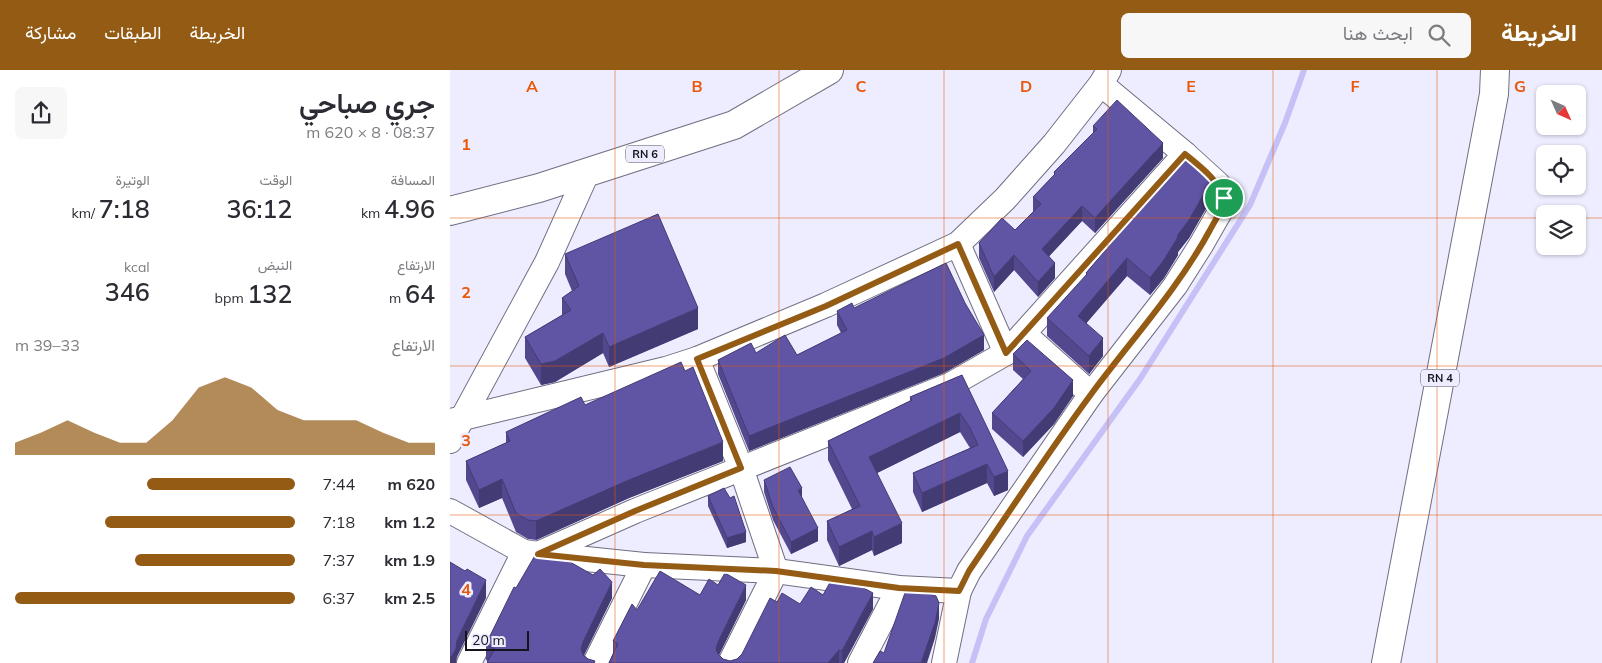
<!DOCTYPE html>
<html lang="ar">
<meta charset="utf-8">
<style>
:root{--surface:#fff;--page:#f7f7f7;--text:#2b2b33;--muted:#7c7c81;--accent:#935b14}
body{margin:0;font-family:Mulish,Vazirmatn,sans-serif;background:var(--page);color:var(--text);direction:rtl;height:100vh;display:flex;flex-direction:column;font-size:19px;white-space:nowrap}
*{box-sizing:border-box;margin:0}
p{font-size:16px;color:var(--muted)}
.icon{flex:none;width:28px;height:28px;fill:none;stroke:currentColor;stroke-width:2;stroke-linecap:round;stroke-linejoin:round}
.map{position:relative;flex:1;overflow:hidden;direction:ltr}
.panel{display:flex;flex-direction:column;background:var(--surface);width:450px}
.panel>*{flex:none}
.needle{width:32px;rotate:135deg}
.fabs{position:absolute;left:1086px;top:15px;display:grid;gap:10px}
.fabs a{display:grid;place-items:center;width:50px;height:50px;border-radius:8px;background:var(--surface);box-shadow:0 1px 4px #0004;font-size:25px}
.scale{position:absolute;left:15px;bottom:12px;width:64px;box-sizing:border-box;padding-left:5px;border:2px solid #15141c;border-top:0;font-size:14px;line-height:18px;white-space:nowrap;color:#15141c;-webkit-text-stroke:4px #eeedff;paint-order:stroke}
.pin{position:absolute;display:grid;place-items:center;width:42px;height:42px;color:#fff;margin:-21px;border:2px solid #fff;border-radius:50%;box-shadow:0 1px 5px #0007}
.round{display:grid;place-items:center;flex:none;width:52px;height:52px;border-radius:8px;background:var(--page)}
.head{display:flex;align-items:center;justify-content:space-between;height:85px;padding:0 15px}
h1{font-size:28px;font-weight:600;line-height:38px}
.metrics{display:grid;grid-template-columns:repeat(3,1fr);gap:8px;height:85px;padding:5px 15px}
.metrics div{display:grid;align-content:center}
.metrics b{font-size:25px;font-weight:600}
.metrics small{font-size:14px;font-weight:400}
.metrics p{font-size:14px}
.chart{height:140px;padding:10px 15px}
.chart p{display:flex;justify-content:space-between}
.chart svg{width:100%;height:90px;margin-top:5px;fill:var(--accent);opacity:.7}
ul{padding:0 15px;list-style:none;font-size:16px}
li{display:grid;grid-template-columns:80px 60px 1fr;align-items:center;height:38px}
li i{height:12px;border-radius:6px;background:var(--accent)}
header{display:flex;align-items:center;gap:30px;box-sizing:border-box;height:70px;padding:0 25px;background:var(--accent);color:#fff}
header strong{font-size:24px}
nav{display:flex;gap:28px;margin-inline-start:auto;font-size:18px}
.search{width:350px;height:45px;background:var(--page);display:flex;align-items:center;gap:12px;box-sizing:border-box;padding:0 18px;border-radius:8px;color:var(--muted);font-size:19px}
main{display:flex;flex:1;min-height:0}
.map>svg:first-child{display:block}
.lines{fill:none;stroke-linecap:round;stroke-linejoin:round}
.stream{stroke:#c5c1f7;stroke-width:6}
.minor-casing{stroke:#6f6e82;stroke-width:26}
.primary-casing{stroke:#6f6e82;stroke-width:30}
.minor{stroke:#fff;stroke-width:24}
.primary{stroke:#fff;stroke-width:28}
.wall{fill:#53488e}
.shaded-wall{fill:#433b74}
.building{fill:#6054a5;stroke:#433b74}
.route-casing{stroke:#fff;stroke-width:10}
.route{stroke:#935b14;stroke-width:6}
.grid{fill:none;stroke:#e8590c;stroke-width:1;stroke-opacity:0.55}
.labels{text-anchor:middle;stroke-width:5;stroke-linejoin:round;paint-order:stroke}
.shield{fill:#eeedff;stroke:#565560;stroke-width:1}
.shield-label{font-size:11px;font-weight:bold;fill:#15141c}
.grid-label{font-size:16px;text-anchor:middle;font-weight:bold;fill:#e8590c;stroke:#eeedff;stroke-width:5;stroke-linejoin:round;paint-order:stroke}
</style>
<header>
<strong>الخريطة</strong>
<div class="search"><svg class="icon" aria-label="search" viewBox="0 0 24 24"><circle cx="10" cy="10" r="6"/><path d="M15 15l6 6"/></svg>ابحث هنا</div>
<nav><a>الخريطة</a><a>الطبقات</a><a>مشاركة</a></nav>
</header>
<main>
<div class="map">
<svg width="1152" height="593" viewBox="0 0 1152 593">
<rect width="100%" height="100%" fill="#eeedff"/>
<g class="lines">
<polyline class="stream" points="522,593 536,549 577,466 690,309 800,135 835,53 854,0"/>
<defs>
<g id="minor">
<polyline points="508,174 556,283"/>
<polyline points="574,264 641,324"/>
<polyline points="247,289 291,398 326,501 280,593"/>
<polyline points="0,351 216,299 247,289 376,235 508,174 555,129 604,74 651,14 659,0"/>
<polyline points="0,371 97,192 137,103"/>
<polyline points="0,441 74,482 88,484 194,495 326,501 449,518 509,521"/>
<polyline points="88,484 185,441 500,315 556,283 735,84"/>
<polyline points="19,593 74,482"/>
<polyline points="145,593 194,495"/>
<polyline points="410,593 449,518"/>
<polyline points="494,593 509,521 519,501 641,324 725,216 751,175 771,140 774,128 773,123 768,114 735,84 651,14"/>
</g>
<g id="primary">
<polyline points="0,141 89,118 284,55 379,0"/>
<polyline points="936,593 1044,24 1045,0"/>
</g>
</defs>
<use href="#minor" class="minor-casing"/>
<use href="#primary" class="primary-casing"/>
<use href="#minor" class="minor"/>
<use href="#primary" class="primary"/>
</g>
<g class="wall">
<polygon points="643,56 713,88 645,163 632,151 599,186 605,208 588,227 564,200 544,222 529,188 529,173 565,160 583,142 583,127 604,105 604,102 643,64"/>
<polygon points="760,128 758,135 739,168 728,182 728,185 714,208 700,225 677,206 636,253 653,286 639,304 597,266 597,248 636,206 636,203 674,158 674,154"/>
<polygon points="115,184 248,259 159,297 153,283 105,312 91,315 75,288 75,267 112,245 112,228 122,221 115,204"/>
<polygon points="404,238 534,280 494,303 299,381 268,304 268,290 306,283 347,285 391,263 387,255 387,241"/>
<polygon points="563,284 623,326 604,354 573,387 542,359 542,343 573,309 563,300"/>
<polygon points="512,305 558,420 544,426 537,413 472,442 463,422 463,403 520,378 510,362 427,403 452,473 424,486 422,480 389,496 377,470 377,451 402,439 378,390 378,371 460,331 460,327"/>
<polygon points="135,335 273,391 179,428 86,470 78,469 66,462 52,428 29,438 16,410 16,391 56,373 56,362"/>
<polygon points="314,410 352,428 368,471 341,484 323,450 314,422"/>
<polygon points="258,426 296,472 277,478 258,436"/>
<polygon points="66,518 162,528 134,585 138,589 145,593 37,593 38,591 36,590 36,574"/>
<polygon points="373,525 423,539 394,593 159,593 163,583 163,571 187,540 296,530 269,585 273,589 280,591 287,589 292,584 327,532 350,534"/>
</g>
<g class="shaded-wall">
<polygon points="713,73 713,88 645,163 645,148"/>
<polygon points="760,110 760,128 758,135 739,168 728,182 728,185 714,208 700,225 700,208 727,166"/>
<polygon points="632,136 632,151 592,194 592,179"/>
<polygon points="564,185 564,200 544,222 544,207"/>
<polygon points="677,188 677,206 628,263 628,246"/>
<polygon points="605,193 605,208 588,227 588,212"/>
<polygon points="248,238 248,259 159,297 159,277"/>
<polygon points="153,263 153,283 105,312 91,315 91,294"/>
<polygon points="534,265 534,280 494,303 299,381 299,366"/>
<polygon points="653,268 653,286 639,304 639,286"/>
<polygon points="623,310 623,326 604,354 573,387 573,371"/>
<polygon points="510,343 510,362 419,407 419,387"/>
<polygon points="273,372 273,391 179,428 86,470 86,451 179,410"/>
<polygon points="537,394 537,413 472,442 472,423"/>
<polygon points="558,401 558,420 544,426 544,407"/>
<polygon points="52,409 52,428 29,438 29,420"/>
<polygon points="352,418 352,431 348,420"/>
<polygon points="452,453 452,473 424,486 424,467"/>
<polygon points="368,458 368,471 341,484 341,472"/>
<polygon points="422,461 422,480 389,496 389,477"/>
<polygon points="296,462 296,472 277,478 277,468"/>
<polygon points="36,510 36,528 7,587 6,593 0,593 0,589 7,570"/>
<polygon points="162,512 162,528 133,587 131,579 133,572"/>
<polygon points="296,515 296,530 268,587 266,579 268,572"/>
<polygon points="423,523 423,539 394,593 392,593 392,581"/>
<polygon points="489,533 489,549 485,568 477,593 471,593"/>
<polygon points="389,580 389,593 378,593"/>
</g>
<g class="building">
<polygon points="667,30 713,73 645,148 632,136 592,179 605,193 588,212 564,185 544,207 529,173 552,148 565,160 591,134 583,127 605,104 604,102 647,59 643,56"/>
<polygon points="734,87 758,107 760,110 758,117 739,150 727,166 728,167 714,190 700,208 677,188 628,246 653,268 639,286 597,248 637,204 636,203 676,156 674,154"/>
<polygon points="208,144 248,238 159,277 153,263 105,291 91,294 75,267 121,240 112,228 129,216 115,184"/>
<polygon points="496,193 515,233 534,265 494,288 299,366 268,290 301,273 306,283 335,265 347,285 397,260 387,241 402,233 404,238"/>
<polygon points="577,270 623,310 604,338 573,371 542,343 581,301 563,284"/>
<polygon points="231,292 235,301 243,297 273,372 179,410 86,451 78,450 66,443 52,409 29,420 16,391 60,371 56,362 131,327 135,335"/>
<polygon points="512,305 558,401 544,407 537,394 472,423 463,403 528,375 520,358 510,343 419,387 452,453 424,467 422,461 389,477 377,451 410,436 378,371 462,330 460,327"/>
<polygon points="340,397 352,418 348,420 368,458 341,472 323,437 314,410"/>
<polygon points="274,418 280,428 284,426 296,462 277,468 258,426"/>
<polygon points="87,482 106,484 143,505 150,499 162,512 133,572 131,579 133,585 138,589 145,591 144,593 39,593 37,592 45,579 36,574 64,517 66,518"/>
<polygon points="0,492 15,501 17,499 36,510 7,570 6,579 0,589"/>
<polygon points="210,501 250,525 259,509 268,515 275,503 296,515 268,572 266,579 268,584 273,589 280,591 287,589 292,584 320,528 327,532 332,523 350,534 361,517 373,525 383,507 397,509 423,523 392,581 389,580 378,593 159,593 168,574 163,571 182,534 187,540"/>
<polygon points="457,517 486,526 489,533 485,553 471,593 423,593 430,581 434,583"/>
</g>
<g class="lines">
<defs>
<path id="route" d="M735,84C746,93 774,114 773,129C773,140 765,150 760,160C728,219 682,269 642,323C599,381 560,441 519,501L509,521L449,518L326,501L194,495L88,484L185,441L291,398L247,289L376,236L508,174L556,283Z"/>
</defs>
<use href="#route" class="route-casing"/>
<use href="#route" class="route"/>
</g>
<path class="grid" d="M165,0V593M329,0V593M494,0V593M658,0V593M823,0V593M987,0V593M0,148H1095M1128,148H1152M0,296H1152M0,445H1152"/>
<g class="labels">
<g class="shield">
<rect x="176" y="75.5" width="38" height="17" rx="4"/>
<rect x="971" y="299.5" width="38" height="17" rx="4"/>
</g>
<g class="shield-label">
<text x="195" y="88">RN 6</text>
<text x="990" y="312">RN 4</text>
</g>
</g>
<g class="grid-label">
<text x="82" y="22">A</text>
<text x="247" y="22">B</text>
<text x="411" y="22">C</text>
<text x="576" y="22">D</text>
<text x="741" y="22">E</text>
<text x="905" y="22">F</text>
<text x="1070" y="22">G</text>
<text x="16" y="80">1</text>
<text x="16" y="228">2</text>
<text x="16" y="376">3</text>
<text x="16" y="525">4</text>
</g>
</svg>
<div class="fabs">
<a><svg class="needle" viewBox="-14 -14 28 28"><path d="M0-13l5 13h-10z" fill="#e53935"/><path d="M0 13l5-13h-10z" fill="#7c7c81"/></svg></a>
<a><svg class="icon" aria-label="locate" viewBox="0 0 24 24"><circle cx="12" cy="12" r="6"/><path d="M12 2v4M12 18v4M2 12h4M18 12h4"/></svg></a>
<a><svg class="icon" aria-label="layers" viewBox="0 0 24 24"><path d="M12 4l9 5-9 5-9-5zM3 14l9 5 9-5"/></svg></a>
</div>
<div class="scale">20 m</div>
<div class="pin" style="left:774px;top:128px;background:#1e9e55"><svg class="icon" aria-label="arrive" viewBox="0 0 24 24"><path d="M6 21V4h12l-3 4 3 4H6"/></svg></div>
</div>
<section class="panel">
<div class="head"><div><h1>جري صباحي</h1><p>08:37 · 8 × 620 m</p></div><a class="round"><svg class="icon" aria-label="share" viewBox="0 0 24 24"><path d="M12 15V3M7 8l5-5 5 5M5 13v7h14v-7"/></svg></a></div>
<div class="metrics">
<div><p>المسافة</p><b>4.96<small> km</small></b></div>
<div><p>الوقت</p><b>36:12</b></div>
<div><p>الوتيرة</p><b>7:18<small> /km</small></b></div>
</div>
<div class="metrics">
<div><p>الارتفاع</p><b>64<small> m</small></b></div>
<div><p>النبض</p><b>132<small> bpm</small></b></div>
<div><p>kcal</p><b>346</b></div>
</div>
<div class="chart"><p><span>الارتفاع</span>33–39 m</p>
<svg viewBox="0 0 160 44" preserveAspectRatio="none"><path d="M0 44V38L10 33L20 27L30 33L40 38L50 38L60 27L70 11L80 6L90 11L100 22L110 27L120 27L130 27L140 33L150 38L160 38V44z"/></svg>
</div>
<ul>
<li><b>620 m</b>7:44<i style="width:53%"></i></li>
<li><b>1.2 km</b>7:18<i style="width:68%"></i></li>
<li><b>1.9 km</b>7:37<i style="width:57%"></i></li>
<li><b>2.5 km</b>6:37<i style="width:100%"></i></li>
</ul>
</section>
</main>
